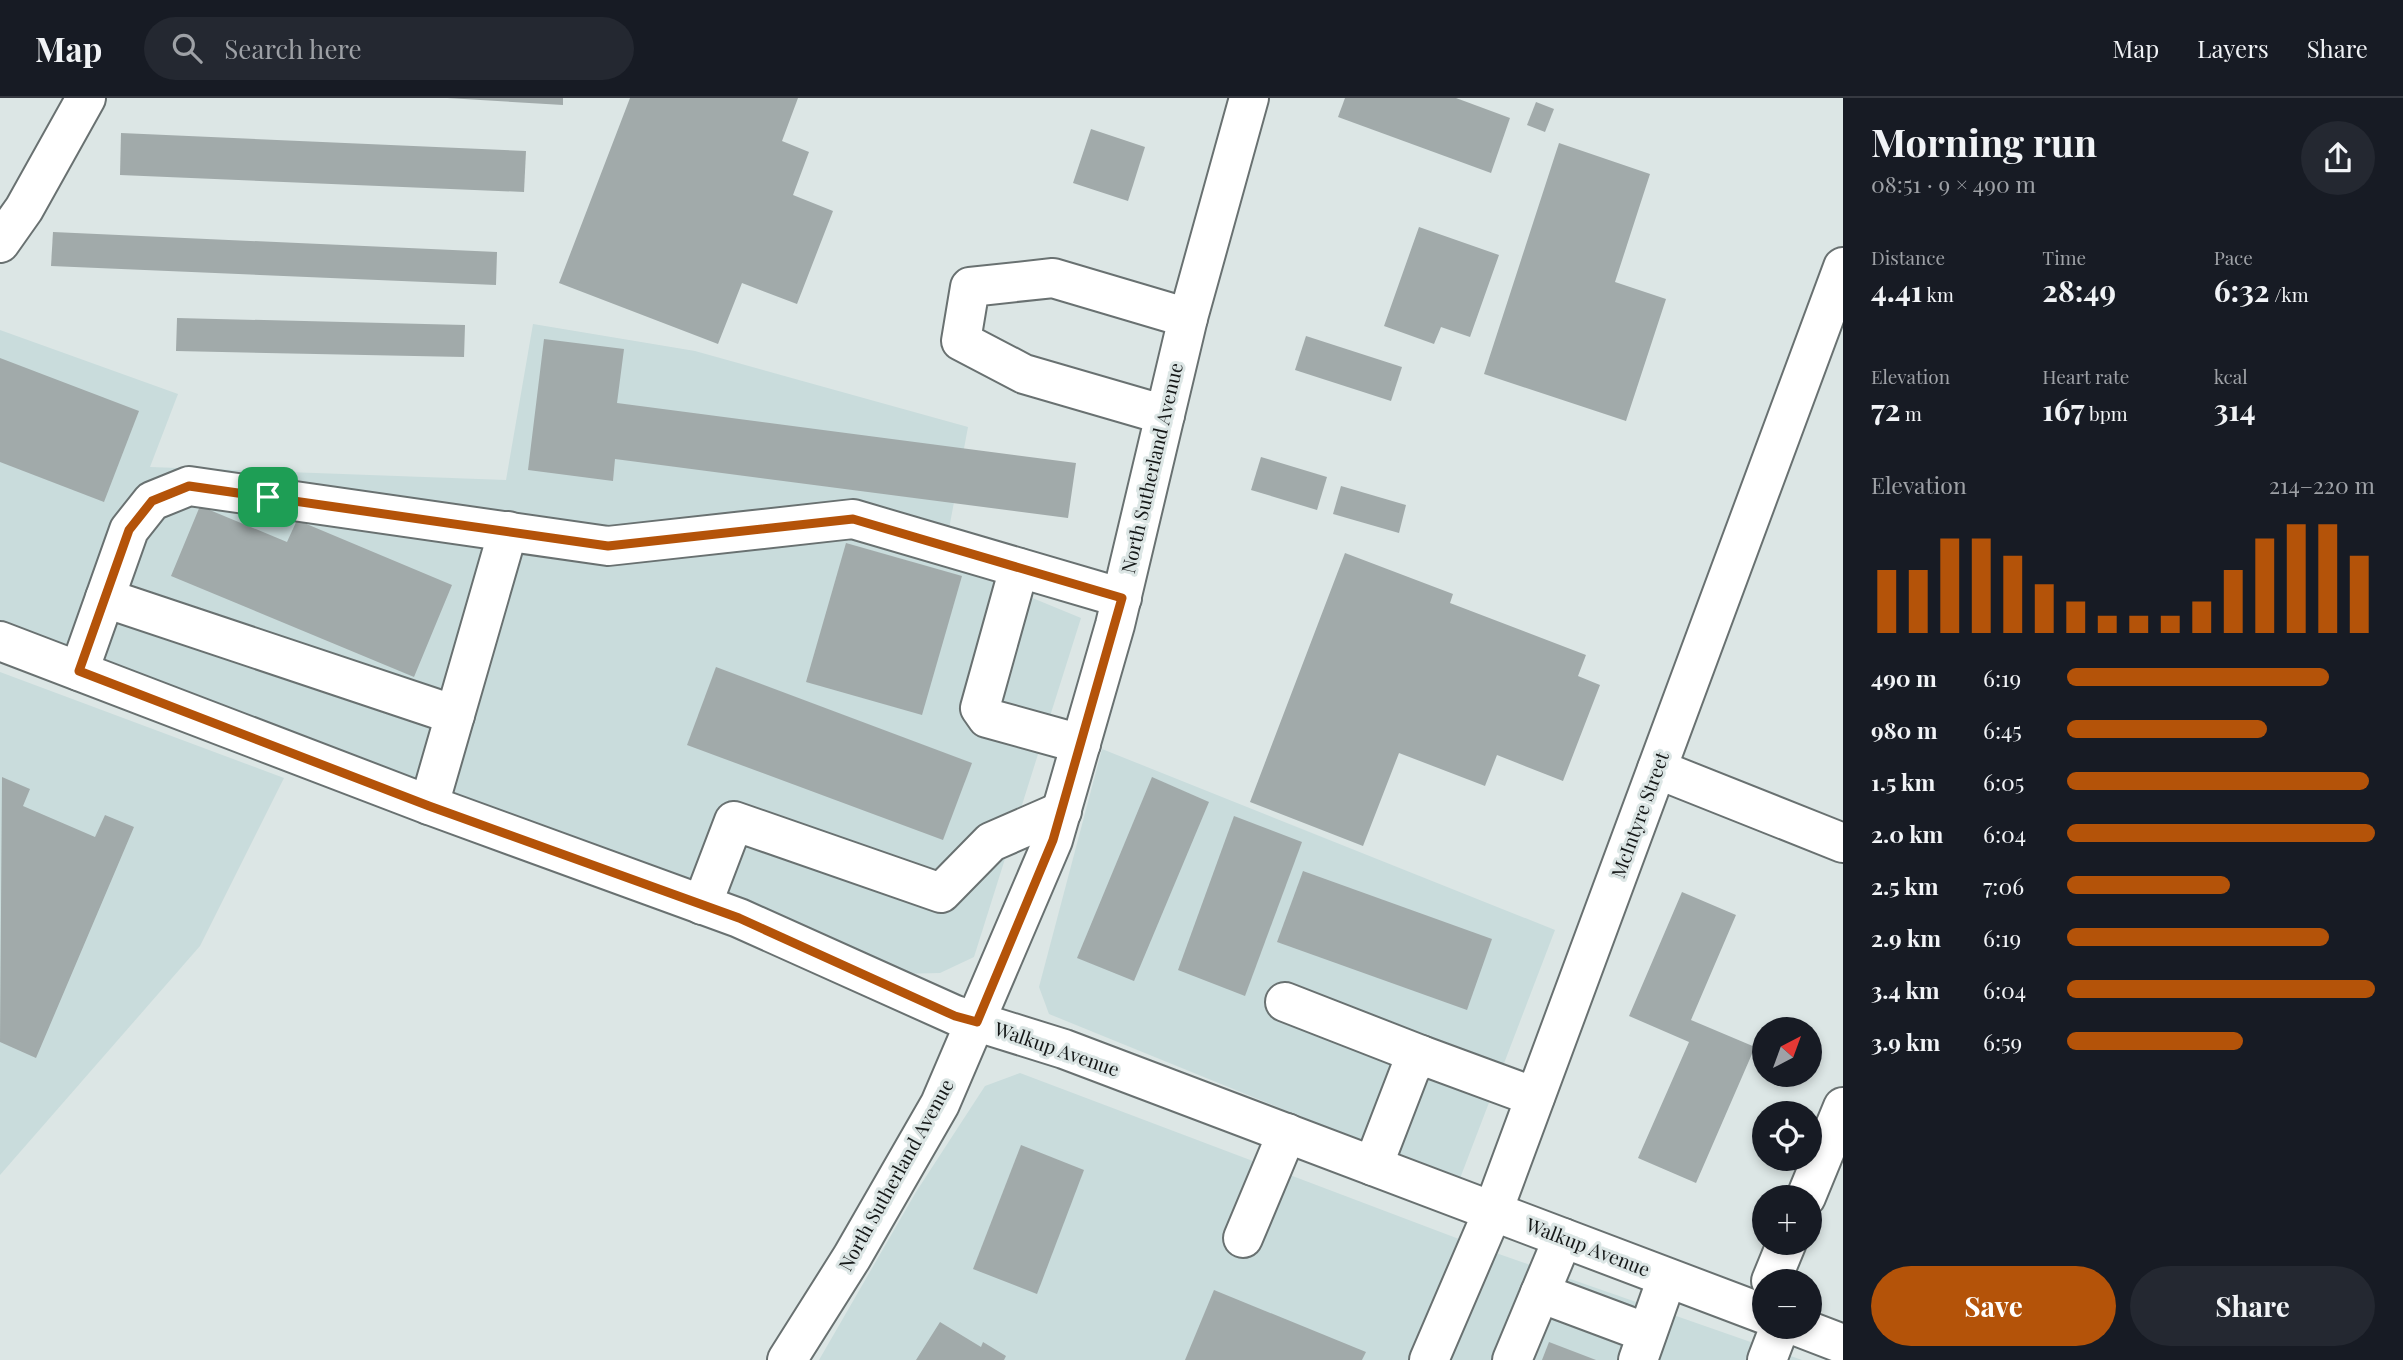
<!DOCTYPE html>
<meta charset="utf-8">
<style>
:root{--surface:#171b24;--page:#242831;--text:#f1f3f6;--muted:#9ea1a6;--line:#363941;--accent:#b45309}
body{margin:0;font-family:"Playfair Display",serif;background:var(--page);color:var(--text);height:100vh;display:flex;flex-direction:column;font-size:26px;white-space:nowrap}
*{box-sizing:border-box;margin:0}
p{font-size:23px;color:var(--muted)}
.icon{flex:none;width:38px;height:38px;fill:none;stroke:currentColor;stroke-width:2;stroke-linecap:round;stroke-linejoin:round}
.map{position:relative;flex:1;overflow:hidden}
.sheet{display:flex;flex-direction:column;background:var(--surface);width:560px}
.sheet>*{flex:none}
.needle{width:46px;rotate:41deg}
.fabs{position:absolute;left:1752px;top:919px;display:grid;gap:14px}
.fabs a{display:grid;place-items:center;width:70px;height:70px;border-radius:50%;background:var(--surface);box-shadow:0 4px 10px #0003;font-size:35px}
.pin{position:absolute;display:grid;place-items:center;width:60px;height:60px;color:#fff;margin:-30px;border-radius:14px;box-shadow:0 4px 10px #0006}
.round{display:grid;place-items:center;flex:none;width:74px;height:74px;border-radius:37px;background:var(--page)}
.summary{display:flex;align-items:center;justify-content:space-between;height:119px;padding:0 28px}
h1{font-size:38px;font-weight:700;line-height:52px}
.metrics{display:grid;grid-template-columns:repeat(3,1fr);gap:10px;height:119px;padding:7px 28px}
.metrics div{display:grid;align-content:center}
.metrics b{font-size:30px;font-weight:700}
.metrics small{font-size:19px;font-weight:400}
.metrics p{font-size:19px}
.chart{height:196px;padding:14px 28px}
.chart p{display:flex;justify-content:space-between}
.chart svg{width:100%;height:126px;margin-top:7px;stroke:var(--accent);stroke-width:6}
.primary-button{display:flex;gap:14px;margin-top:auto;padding:14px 28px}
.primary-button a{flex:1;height:80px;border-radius:42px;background:var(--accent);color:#fff;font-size:28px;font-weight:700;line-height:80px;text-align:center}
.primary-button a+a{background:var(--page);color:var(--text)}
ul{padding:0 28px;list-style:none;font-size:23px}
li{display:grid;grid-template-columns:112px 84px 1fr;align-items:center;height:52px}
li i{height:18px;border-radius:9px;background:var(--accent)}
header{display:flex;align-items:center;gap:42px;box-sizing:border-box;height:98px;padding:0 35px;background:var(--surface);border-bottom:2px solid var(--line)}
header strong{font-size:33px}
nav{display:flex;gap:38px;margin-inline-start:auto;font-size:24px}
.search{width:490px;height:63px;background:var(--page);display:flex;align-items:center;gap:18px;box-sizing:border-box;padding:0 24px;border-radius:38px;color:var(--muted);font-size:26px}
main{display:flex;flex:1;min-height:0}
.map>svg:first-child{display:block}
.built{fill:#c9dcdc}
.building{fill:#a1aaaa}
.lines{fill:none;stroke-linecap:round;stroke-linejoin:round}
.minor-casing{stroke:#697171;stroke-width:42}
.minor{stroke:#fff;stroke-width:38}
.route-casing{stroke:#fff;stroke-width:14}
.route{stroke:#b45309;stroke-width:9}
.labels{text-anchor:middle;stroke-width:6;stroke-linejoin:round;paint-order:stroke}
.street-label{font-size:19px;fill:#141717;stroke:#dce6e5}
</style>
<header>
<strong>Map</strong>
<div class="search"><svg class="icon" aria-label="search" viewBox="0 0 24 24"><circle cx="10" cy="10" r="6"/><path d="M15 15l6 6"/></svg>Search here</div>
<nav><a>Map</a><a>Layers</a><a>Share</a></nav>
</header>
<main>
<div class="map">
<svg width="1843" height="1262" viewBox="0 0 1843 1262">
<rect width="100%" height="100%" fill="#dce6e5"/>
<g class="built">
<polygon points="533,226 695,253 968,329 943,463 1081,520 974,859 940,875 896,876 0,529 0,232 178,296 150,369 506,382"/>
<polygon points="0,574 284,680 200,848 0,1077"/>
<polygon points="1102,651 1555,832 1459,1083 1049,916 1039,889"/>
<polygon points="1020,975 1496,1155 1802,1262 819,1262 916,1094 985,988"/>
</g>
<g class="building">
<polygon points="447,0 563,0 563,7"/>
<polygon points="630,0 798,0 782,43 809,54 793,97 833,113 797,206 742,185 718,246 559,185"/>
<polygon points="1345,0 1456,0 1510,20 1491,75 1338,19"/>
<polygon points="1536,4 1554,11 1545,34 1527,27"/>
<polygon points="1091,31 1145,49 1128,103 1073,85"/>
<polygon points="121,35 526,53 524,94 120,77"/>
<polygon points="1559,45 1650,76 1615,184 1666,201 1626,323 1484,276"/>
<polygon points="1419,129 1499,157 1470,239 1441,229 1434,246 1384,228"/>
<polygon points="53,134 497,154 496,187 51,168"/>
<polygon points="177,220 465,227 464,259 176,253"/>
<polygon points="1306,238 1402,269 1391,303 1295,272"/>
<polygon points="544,241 624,251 617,305 1076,365 1068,420 615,361 613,383 528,372"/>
<polygon points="0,260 139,313 104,404 0,364"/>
<polygon points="1261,359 1327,379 1317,412 1251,392"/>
<polygon points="1341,388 1406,407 1399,435 1333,416"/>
<polygon points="200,408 287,444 297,422 452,487 414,579 171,478"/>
<polygon points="846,445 962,478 922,617 806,584"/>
<polygon points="1345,455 1453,496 1450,505 1586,557 1578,578 1600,587 1563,683 1497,657 1485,688 1399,655 1363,748 1250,704"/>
<polygon points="716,569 972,665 943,742 687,647"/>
<polygon points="2,679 30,691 23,708 95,739 105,717 134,729 36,960 0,944"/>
<polygon points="1152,679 1209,704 1134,883 1077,860"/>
<polygon points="1234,718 1302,744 1245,898 1178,872"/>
<polygon points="1303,773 1492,841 1467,912 1277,844"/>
<polygon points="1682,794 1736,817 1691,922 1755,949 1696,1085 1638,1060 1689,944 1629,918"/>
<polygon points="1021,1047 1084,1072 1037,1196 973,1171"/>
<polygon points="1214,1192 1366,1254 1362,1262 1185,1262"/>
<polygon points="940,1224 981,1249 983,1244 1006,1258 1004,1262 916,1262"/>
<polygon points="1549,1244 1596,1262 1542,1262"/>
</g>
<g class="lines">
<defs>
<g id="minor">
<polyline points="0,145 24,111 86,0"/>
<polyline points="1165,317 1024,276 961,243 970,189 1053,180 1188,220"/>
<polyline points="1019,470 980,610 987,620 1081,646"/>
<polyline points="105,500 455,617"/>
<polyline points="0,543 429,707 739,820 955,917 1064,951 1764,1216"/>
<polyline points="79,573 129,432 152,403 189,388 608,448 853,421 1122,500"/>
<polyline points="1657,671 1843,745"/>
<polyline points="429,707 508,433"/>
<polyline points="702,807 734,723 941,795 991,744 1062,713"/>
<polyline points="1285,904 1421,957"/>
<polyline points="1373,1068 1410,972 1421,957 1535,999"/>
<polyline points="1806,1099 1843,1009"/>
<polyline points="1243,1140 1287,1035"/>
<polyline points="1771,1183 1787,1144"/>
<polyline points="1540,1195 1647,1235"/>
<polyline points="1796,1228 1843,1246"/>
<polyline points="787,1262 852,1159 940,1006 1053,742 1115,527 1188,220 1249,0"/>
<polyline points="1429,1262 1493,1113 1843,169"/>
<polyline points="1512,1262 1563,1140"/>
<polyline points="1638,1262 1667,1180"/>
<polyline points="1767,1262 1780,1228"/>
</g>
</defs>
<use href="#minor" class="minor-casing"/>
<use href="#minor" class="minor"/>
</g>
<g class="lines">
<defs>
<polygon id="route" points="189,388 608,448 853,421 1122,500 1053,742 977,924 955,918 739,820 429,708 79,573 129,432 152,403"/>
</defs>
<use href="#route" class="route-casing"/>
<use href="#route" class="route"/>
</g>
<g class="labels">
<g class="street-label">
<text transform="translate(1152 370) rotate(-77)" y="7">North Sutherland Avenue</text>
<text transform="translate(1640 717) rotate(-70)" y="7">McIntyre Street</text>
<text transform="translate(1057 951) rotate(19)" y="7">Walkup Avenue</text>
<text transform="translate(896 1077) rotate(-61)" y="7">North Sutherland Avenue</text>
<text transform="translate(1588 1149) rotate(21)" y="7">Walkup Avenue</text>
</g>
</g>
</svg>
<div class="fabs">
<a><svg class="needle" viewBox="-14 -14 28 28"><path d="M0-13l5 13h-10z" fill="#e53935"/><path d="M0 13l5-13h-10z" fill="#9ea1a6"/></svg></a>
<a><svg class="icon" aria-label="locate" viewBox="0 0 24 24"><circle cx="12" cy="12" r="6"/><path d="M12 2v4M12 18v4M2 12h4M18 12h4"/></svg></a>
<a>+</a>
<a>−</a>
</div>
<div class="pin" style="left:268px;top:399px;background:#1e9e55"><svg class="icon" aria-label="arrive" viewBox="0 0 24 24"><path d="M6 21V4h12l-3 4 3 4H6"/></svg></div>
</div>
<section class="sheet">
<div class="summary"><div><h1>Morning run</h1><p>08:51 · 9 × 490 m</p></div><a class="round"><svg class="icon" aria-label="share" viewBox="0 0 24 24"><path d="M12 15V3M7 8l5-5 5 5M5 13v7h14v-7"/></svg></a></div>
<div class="metrics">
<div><p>Distance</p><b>4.41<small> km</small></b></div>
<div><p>Time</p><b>28:49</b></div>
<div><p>Pace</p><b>6:32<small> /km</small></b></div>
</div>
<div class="metrics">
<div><p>Elevation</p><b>72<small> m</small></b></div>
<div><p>Heart rate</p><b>167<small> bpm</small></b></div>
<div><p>kcal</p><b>314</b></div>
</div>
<div class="chart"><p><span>Elevation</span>214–220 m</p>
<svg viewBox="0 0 160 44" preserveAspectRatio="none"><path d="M5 44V22M15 44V22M25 44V11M35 44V11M45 44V17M55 44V27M65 44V33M75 44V38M85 44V38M95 44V38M105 44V33M115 44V22M125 44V11M135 44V6M145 44V6M155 44V17"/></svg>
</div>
<ul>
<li><b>490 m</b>6:19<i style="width:85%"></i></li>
<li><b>980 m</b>6:45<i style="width:65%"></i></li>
<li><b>1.5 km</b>6:05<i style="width:98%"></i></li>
<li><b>2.0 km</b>6:04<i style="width:100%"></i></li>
<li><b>2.5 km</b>7:06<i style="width:53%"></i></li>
<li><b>2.9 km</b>6:19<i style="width:85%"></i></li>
<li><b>3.4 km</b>6:04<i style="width:100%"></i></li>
<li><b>3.9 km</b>6:59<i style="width:57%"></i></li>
</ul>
<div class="primary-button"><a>Save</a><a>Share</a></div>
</section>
</main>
